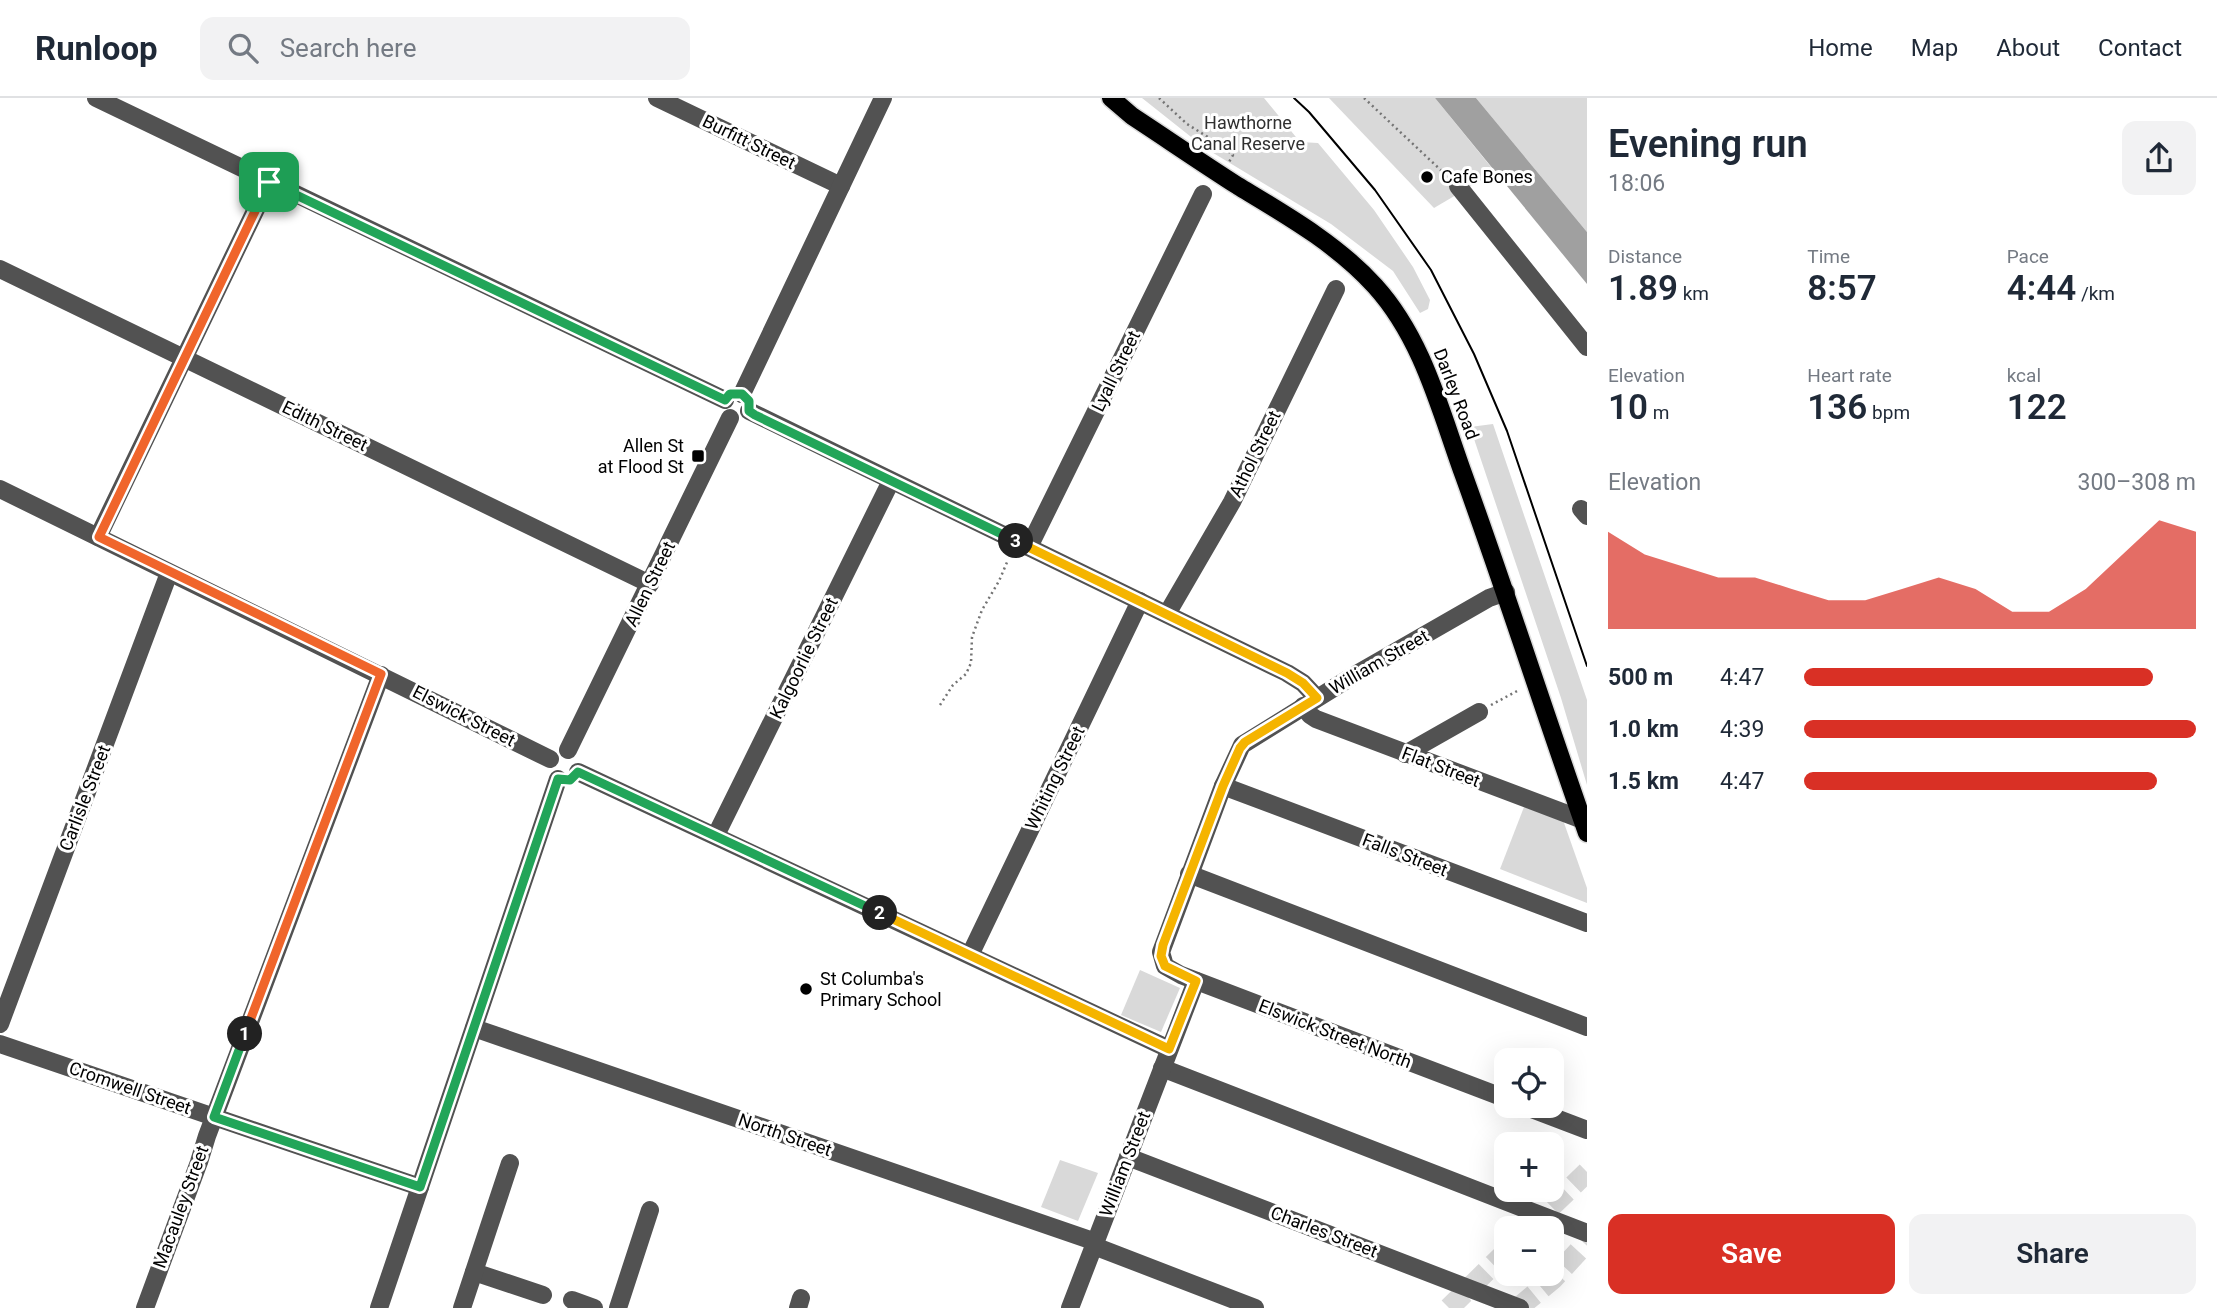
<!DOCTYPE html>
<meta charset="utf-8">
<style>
:root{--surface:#fff;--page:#f2f2f3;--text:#1f2937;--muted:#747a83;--line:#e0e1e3;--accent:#d93025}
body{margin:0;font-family:Roboto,sans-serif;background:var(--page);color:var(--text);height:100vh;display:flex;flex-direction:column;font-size:26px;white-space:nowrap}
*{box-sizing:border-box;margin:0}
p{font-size:23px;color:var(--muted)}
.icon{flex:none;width:38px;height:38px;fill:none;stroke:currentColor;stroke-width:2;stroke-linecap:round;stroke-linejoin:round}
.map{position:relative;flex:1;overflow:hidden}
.drawer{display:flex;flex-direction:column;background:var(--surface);width:630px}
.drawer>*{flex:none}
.fabs{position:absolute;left:1494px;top:950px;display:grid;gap:14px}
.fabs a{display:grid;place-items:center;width:70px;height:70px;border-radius:14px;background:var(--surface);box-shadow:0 7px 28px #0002;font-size:35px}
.pin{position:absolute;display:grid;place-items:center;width:60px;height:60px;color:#fff;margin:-30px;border-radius:14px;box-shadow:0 4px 10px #0006}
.km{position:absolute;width:35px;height:35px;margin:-18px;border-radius:50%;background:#222;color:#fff;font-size:19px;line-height:35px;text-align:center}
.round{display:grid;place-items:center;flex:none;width:74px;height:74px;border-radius:14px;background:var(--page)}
.head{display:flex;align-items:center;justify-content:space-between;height:119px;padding:0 21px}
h1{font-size:38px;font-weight:600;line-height:52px}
.stats{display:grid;grid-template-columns:repeat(3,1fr);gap:10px;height:119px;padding:7px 21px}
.stats div{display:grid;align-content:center}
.stats b{font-size:35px;font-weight:600}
.stats small{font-size:19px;font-weight:400}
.stats p{font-size:19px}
.chart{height:196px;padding:14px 21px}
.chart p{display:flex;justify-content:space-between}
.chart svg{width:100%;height:126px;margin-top:7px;fill:var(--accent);opacity:.7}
.primary-button{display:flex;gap:14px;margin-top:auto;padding:14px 21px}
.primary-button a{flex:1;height:80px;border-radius:14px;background:var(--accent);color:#fff;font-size:28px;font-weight:600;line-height:80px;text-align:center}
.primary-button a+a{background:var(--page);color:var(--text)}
ul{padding:0 21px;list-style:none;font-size:23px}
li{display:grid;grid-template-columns:112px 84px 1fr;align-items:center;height:52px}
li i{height:18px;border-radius:9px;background:var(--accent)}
header{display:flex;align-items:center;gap:42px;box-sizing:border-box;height:98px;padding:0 35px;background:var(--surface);border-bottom:2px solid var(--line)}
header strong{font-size:33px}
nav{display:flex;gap:38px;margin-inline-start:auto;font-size:24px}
.search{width:490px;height:63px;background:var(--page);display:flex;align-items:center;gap:18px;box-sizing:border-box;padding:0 24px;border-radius:14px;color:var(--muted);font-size:26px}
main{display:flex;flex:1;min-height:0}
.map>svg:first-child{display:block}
.green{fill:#d9d9d9}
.water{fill:#a0a0a0}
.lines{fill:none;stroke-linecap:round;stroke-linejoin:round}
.highway-tunnel{stroke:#d9d9d9;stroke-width:21;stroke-dasharray:21 10;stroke-linecap:butt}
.major-casing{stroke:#dbdbdb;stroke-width:21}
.path{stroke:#747474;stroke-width:2.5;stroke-dasharray:2 3.5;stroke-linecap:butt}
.minor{stroke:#525252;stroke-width:18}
.major{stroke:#000;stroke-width:18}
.tram{stroke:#000;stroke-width:2}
.split-1-casing{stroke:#fff;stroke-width:14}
.split-2-casing{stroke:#fff;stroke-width:14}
.split-3-casing{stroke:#fff;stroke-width:14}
.split-4-casing{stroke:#fff;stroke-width:14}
.split-1{stroke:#f0652b;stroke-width:9}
.split-2{stroke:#22a559;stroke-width:9}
.split-3{stroke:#f5b400;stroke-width:9}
.split-4{stroke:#22a559;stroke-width:9}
.poi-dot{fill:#000;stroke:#fff;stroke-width:2.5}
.labels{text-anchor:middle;stroke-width:6;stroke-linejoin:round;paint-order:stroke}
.park-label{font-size:18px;fill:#303030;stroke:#fff}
.street-label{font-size:18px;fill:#000;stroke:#fff}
.poi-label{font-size:18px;fill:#000;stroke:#fff;text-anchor:start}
</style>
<header>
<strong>Runloop</strong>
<div class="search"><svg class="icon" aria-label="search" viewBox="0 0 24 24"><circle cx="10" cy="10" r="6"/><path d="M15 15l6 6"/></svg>Search here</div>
<nav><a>Home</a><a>Map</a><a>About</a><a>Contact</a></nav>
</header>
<main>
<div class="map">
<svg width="1587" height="1210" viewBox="0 0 1587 1210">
<rect width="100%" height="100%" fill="#fff"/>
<g class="green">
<polygon points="1142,0 1264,0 1300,44 1318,45 1374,112 1413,169 1430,202 1428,211 1420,215 1393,173 1331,126 1205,50"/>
<polygon points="1329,0 1435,0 1495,74 1434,110"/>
<polygon points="1476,0 1587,0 1587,134"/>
<polygon points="1493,326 1587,602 1587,687 1561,600 1470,329"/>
<polygon points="1524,709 1563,722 1587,790 1587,805 1500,771"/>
<polygon points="1140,872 1180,890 1161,934 1121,917"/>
<polygon points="1060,1062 1098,1075 1078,1123 1041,1109"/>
</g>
<polygon class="water" points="1435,0 1476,0 1587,134 1587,186"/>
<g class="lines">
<g class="highway-tunnel">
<polyline points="1529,1130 1587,1074"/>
<polyline points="1449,1210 1507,1153"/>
<polyline points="1518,1210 1553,1181 1587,1144"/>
</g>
<defs>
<path id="major" d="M1111,0L1132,18C1167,41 1202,65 1238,88C1286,117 1337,146 1375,188C1423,241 1440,312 1464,378C1507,497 1545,616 1587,735"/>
</defs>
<use href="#major" class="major-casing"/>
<g class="path">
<polyline points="1159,0 1187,26 1219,46 1233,57 1229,64"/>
<polyline points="1364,0 1446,77"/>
<polyline points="940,607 953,587 966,576 971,565 972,539 982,512 999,483 1008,462"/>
<polyline points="1491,607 1519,592"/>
</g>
<g class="minor">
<polyline points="96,0 725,302"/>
<polyline points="657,0 841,88"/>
<polyline points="1458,88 1587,249"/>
<polyline points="0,171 650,486"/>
<polyline points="742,296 883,0"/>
<polyline points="749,313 1287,575 1303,585 1317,600"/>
<polyline points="0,391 550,661"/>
<polyline points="1581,411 1587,418"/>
<polyline points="98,439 269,84"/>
<polyline points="1029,449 1203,96"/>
<polyline points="1506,494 1489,500 1353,578 1242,647 1223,688 1161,854 1165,868 1181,877 1507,1001"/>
<polyline points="1167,516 1232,404 1336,191"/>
<polyline points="1303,608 1310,617 1316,621 1583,722"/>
<polyline points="568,652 730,320"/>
<polyline points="1405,656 1479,614"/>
<polyline points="578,674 1169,951"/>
<polyline points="1223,688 1587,825"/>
<polyline points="716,737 891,383"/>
<polyline points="1189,776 1587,929"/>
<polyline points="970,857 1140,503"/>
<polyline points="0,926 169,475"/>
<polyline points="474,930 1096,1144"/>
<polyline points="0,946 420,1089"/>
<polyline points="1162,970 1587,1135"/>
<polyline points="1524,1008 1587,1032"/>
<polyline points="1128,1059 1520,1210"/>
<polyline points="1094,1148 1255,1210"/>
<polyline points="474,1174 543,1197"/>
<polyline points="572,1202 594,1210"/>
<polyline points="145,1210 199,1064 207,1038 381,577"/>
<polyline points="379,1210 558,681"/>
<polyline points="462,1210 510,1065"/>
<polyline points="618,1210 650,1112"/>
<polyline points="798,1210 801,1200"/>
<polyline points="1070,1210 1196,883"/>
</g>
<use href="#major" class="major"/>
<polyline class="tram" points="1294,0 1309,14 1375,92 1431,172 1474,256 1507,333 1587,568"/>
</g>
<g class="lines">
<defs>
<polyline id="split-1" points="245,936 381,576 99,439 269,84"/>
<polyline id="split-2" points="245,936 214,1019 420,1089 558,681 570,682 578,674 880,815"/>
<polyline id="split-3" points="880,815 1169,951 1196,883 1165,868 1161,858 1163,847 1223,688 1240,650 1245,644 1317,600 1303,585 1287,575 1016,443"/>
<polyline id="split-4" points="269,84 725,302 730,296 742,296 749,303 749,313 755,317 1016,443"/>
</defs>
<use href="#split-1" class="split-1-casing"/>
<use href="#split-2" class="split-2-casing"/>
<use href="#split-3" class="split-3-casing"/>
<use href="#split-4" class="split-4-casing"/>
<use href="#split-1" class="split-1"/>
<use href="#split-2" class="split-2"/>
<use href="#split-3" class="split-3"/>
<use href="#split-4" class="split-4"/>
</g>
<g class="poi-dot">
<circle cx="1427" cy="79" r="7"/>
<rect x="691" y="351" width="14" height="14" rx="3.5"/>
<circle cx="806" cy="891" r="7"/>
</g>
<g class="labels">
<g class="park-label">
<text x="1248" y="31">Hawthorne<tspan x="1248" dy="21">Canal Reserve</tspan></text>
</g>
<g class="street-label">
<text transform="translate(749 44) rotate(26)" y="6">Burfitt Street</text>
<text transform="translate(1116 273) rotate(-64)" y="6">Lyall Street</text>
<text transform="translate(1456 296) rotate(69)" y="6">Darley Road</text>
<text transform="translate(325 328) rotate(26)" y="6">Edith Street</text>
<text transform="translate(1255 356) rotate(-64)" y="6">Athol Street</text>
<text transform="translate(650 486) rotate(-64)" y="6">Allen Street</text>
<text transform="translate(804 560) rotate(-64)" y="6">Kalgoorlie Street</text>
<text transform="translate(1379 564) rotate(-30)" y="6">William Street</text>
<text transform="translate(464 618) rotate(27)" y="6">Elswick Street</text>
<text transform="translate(1441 669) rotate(21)" y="6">Flat Street</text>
<text transform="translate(1055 680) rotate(-64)" y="6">Whiting Street</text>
<text transform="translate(85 700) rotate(-69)" y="6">Carlisle Street</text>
<text transform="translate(1405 757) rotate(21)" y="6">Falls Street</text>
<text transform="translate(1335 936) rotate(21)" y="6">Elswick Street North</text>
<text transform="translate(130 990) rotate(19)" y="6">Cromwell Street</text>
<text transform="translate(785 1037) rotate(19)" y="6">North Street</text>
<text transform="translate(1125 1066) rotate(-69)" y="6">William Street</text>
<text transform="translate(181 1109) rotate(-70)" y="6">Macauley Street</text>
<text transform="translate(1324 1134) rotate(21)" y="6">Charles Street</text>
</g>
<g class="poi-label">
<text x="1441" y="85">Cafe Bones</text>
<text x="684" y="354" text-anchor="end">Allen St<tspan x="684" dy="21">at Flood St</tspan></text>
<text x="820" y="887">St Columba's<tspan x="820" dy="21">Primary School</tspan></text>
</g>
</g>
</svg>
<div class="fabs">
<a><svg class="icon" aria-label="locate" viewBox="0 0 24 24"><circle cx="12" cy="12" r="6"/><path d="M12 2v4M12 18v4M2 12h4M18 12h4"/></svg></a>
<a>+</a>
<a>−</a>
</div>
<div class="pin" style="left:269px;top:84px;background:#1e9e55"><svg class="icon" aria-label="arrive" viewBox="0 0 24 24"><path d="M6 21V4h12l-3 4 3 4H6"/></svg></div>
<b class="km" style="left:245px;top:936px">1</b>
<b class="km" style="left:880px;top:815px">2</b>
<b class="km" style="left:1016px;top:443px">3</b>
</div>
<section class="drawer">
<div class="head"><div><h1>Evening run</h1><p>18:06</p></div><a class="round"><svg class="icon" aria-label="share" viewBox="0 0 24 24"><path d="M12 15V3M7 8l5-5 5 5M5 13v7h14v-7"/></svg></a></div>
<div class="stats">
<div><p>Distance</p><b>1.89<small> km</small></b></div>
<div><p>Time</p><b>8:57</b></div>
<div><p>Pace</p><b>4:44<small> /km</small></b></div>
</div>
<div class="stats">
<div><p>Elevation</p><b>10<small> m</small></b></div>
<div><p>Heart rate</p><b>136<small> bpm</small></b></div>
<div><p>kcal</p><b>122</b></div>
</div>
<div class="chart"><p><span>Elevation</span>300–308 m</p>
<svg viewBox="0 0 160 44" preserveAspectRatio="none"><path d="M0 44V10L10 18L20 22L30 26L40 26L50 30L60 34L70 34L80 30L90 26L100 30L110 38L120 38L130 30L140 18L150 6L160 10V44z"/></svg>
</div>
<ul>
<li><b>500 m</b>4:47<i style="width:89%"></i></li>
<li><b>1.0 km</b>4:39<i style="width:100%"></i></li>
<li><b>1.5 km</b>4:47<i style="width:90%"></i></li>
</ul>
<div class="primary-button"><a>Save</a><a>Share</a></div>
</section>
</main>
